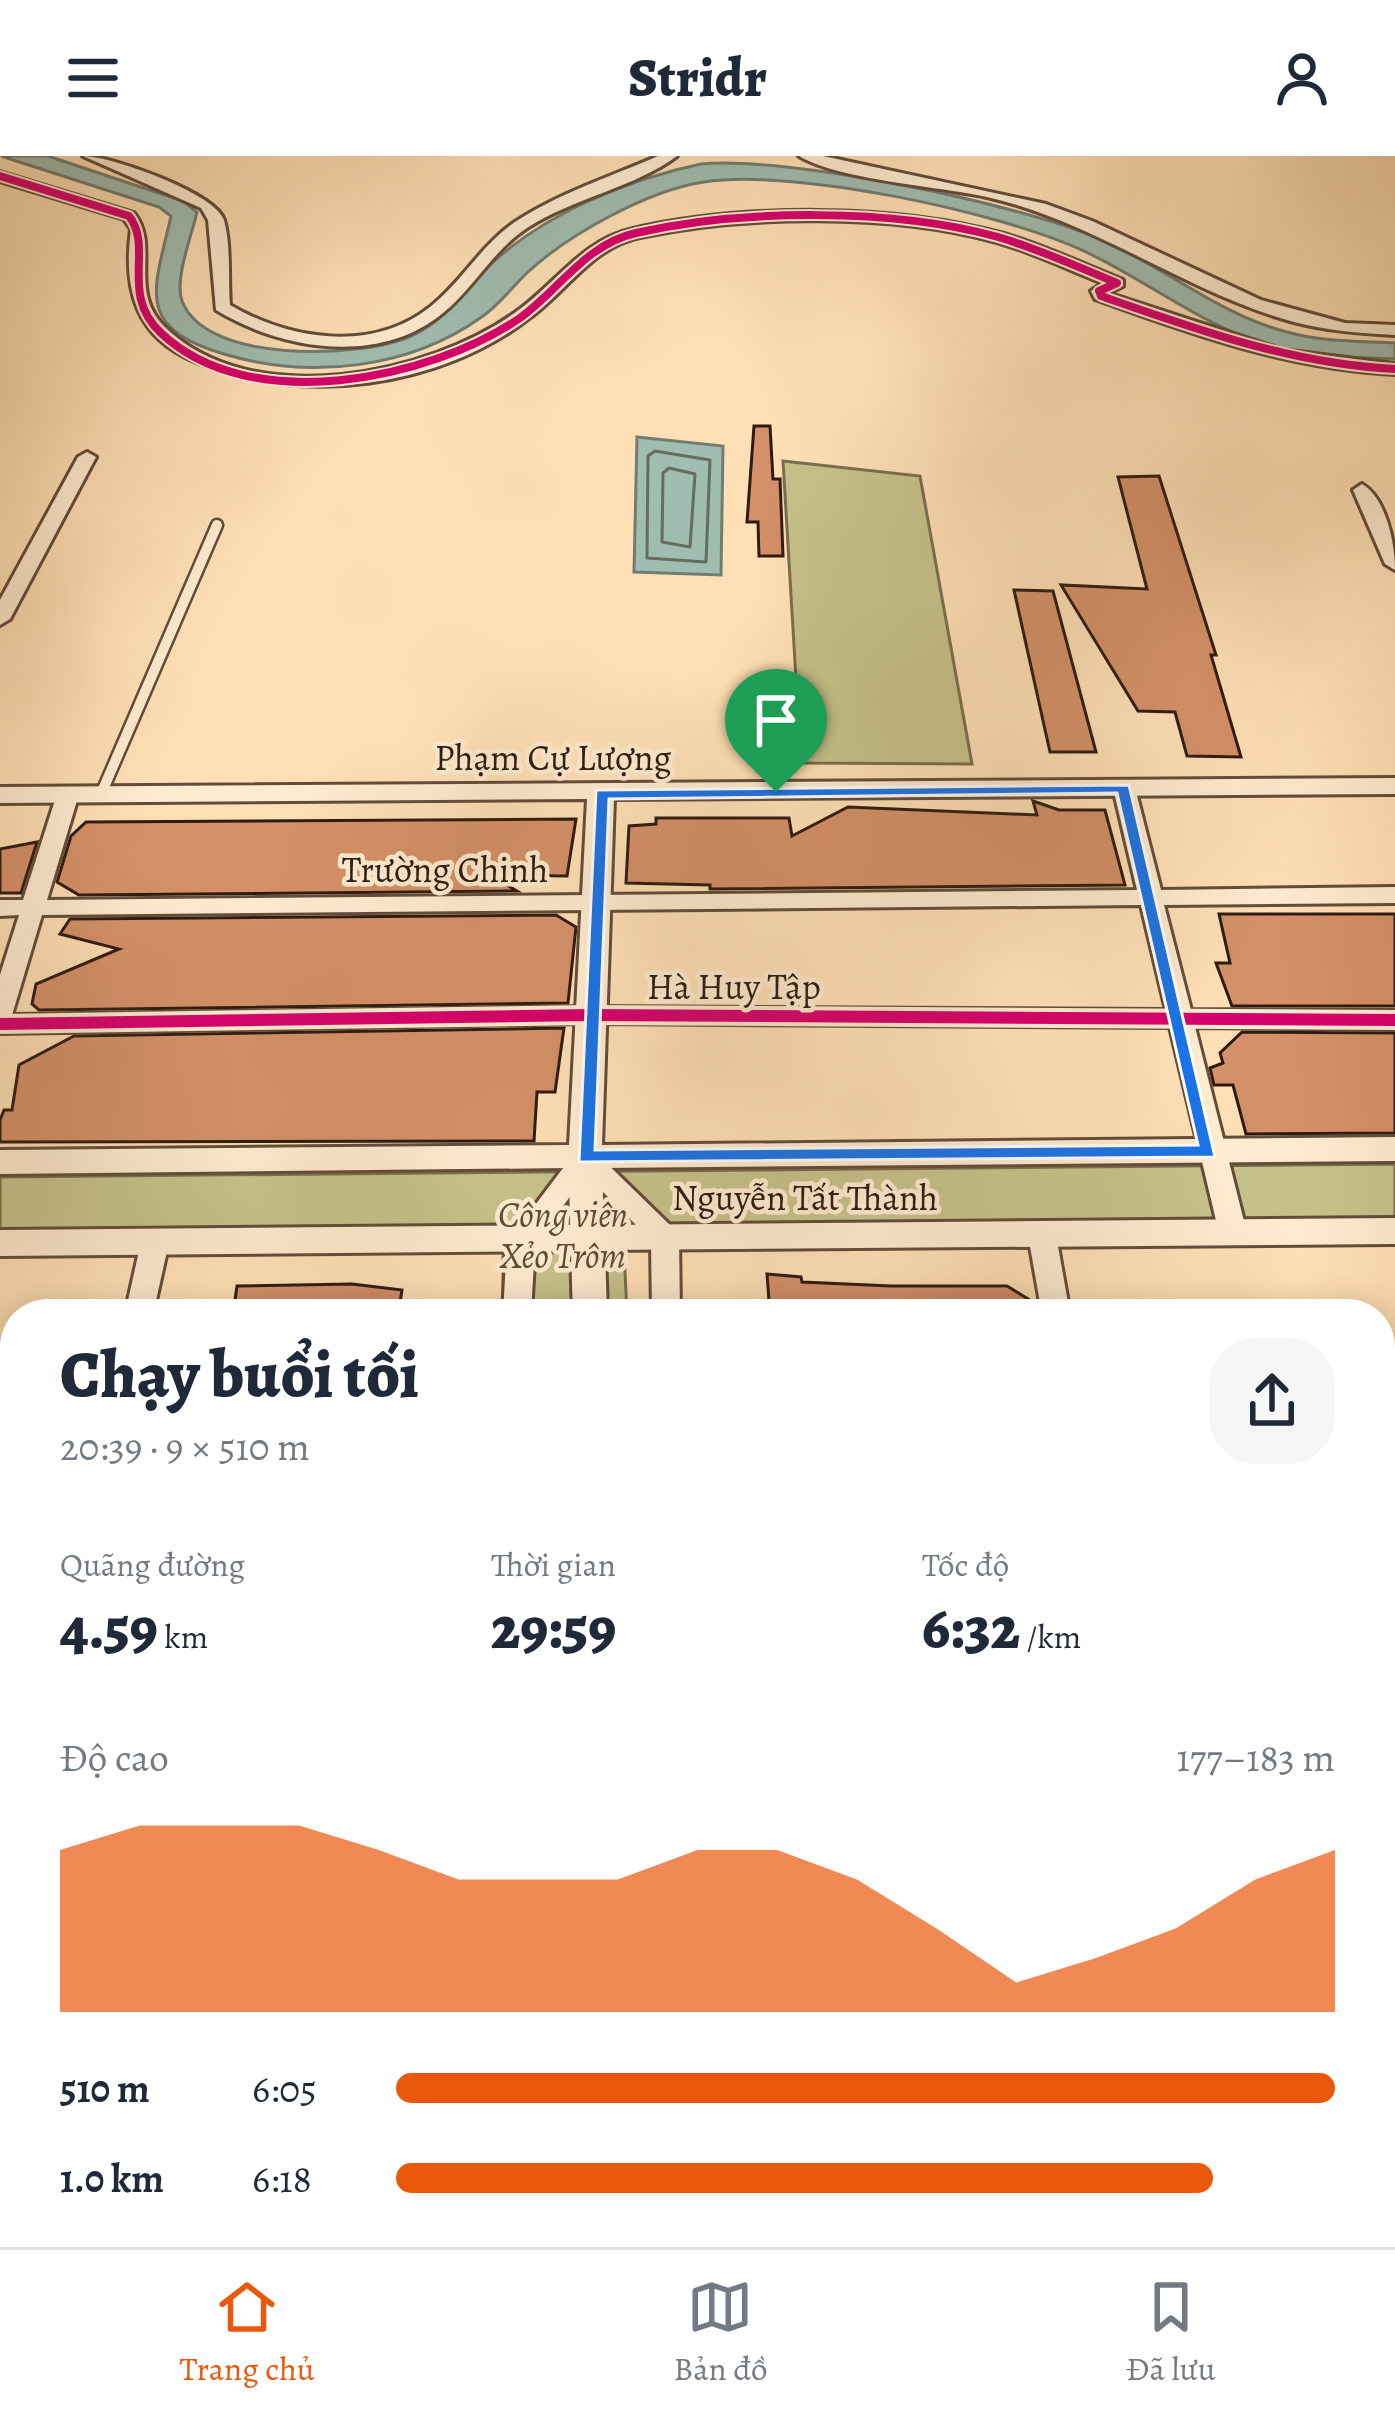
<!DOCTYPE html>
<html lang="vi">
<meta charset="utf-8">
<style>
:root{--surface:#fff;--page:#f6f6f7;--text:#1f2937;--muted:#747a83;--line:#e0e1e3;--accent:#ea580c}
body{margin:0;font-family:Alegreya,serif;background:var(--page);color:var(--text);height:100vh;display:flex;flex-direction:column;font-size:45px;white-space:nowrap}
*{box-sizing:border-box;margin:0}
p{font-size:39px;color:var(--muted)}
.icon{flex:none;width:66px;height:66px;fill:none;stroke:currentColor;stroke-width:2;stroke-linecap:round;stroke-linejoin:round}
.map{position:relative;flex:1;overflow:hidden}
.panel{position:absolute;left:0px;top:1143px;width:1395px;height:948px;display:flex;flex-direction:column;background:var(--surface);border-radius:48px 48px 0 0;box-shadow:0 6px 30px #0003}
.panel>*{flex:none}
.pin{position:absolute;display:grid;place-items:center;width:102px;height:102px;color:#fff;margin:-123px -51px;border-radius:50% 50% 50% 0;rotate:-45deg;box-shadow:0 0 12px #0007}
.pin .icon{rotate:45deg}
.round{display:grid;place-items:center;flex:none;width:126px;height:126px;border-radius:48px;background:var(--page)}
.overview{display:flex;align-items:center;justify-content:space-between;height:204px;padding:0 60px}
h1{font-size:66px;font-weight:800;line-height:90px}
.metrics{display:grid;grid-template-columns:repeat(3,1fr);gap:18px;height:204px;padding:12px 60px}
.metrics div{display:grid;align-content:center}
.metrics b{font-size:60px;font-weight:800}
.metrics small{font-size:33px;font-weight:400}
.metrics p{font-size:33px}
.chart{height:336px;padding:24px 60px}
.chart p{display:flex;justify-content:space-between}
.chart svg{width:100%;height:216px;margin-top:12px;fill:var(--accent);opacity:.7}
ul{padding:0 60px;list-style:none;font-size:39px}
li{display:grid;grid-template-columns:192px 144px 1fr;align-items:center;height:90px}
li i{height:30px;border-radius:15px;background:var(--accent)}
header{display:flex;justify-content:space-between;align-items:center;height:156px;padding:0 60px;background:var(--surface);font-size:54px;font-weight:800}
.tab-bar{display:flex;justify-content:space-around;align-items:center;height:168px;border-top:3px solid var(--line);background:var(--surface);font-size:33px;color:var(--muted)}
.tab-bar a{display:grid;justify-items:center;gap:6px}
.tab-bar .on{color:var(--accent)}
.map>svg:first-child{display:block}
.green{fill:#c6c18a;stroke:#7a6e4d;stroke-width:3}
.water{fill:#a0bdb1;stroke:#727c71;stroke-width:3}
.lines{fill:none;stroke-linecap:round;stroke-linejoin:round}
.shore{stroke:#676c60;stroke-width:3}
.building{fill:#d49068;stroke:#2e1b10;stroke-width:3}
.service-casing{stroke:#624c3a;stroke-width:15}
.minor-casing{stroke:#624c3a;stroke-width:6}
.tertiary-casing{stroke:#624c3a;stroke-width:6}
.service{stroke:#ffebd0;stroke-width:10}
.minor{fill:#ffebd0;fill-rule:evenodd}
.tertiary{fill:#ffebd0;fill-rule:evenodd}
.cycleway-far1-casing{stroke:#ffebd0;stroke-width:12}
.cycleway-casing{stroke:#ffebd0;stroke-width:20}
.cycleway-far1{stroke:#d6006c;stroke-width:8}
.cycleway{stroke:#d6006c;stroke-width:12}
.route{fill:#1a73e8;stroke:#fff;stroke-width:3;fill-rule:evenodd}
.labels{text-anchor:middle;stroke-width:9;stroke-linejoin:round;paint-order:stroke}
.street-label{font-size:36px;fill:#2e1b10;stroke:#ffebd0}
.park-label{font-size:36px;font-style:italic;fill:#5c4d35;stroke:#ffebd0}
</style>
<header><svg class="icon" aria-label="menu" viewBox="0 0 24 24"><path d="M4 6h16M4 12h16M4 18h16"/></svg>Stridr<svg class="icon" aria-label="person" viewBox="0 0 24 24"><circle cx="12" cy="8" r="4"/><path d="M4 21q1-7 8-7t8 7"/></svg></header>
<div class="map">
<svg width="1395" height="2091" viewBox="0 0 1395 2091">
<rect width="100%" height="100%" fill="#ffe0b6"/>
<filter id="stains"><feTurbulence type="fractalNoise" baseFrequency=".00167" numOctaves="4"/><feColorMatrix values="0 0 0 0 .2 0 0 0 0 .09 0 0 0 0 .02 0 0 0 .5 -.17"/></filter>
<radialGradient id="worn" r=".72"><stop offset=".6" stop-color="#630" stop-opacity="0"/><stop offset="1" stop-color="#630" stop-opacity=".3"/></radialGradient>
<g class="green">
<polygon points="783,305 920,320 972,608 801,607"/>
<polygon points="1395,1008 1395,1085 624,1094 627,1158 503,1158 503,1094 0,1098 0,1021"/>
<rect x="505" y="2076" width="153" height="15"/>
</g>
<g class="water">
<path d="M1,0H48L183,45L197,56C192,79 174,123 182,145C206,208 358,202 409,181C445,166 464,135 490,109C544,58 629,23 701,8C788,0 1017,47 1100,83C1163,110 1220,159 1287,176C1322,186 1359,185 1395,187V203C1354,201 1309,202 1269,190C1203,170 1146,124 1084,95C1000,56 794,12 704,26C649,34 569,78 528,116C513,130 500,148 483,160C410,213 310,224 224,198C134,171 154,135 171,60L159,51Z"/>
<polygon points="637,281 723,290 721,419 634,416"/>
</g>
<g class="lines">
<g class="shore">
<polygon points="655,295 710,304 706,406 647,402 648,300"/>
<polygon points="669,312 695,318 690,391 662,386 663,317"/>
</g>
</g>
<g class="building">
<polygon points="754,270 770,270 773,323 780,323 783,400 759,400 758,366 747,366"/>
<polygon points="1159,320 1216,499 1211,499 1241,601 1187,600 1175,556 1138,555 1061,429 1147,433 1118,321"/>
<polygon points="1014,434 1053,435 1096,596 1050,596"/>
<polygon points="1033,645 1059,654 1105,654 1125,729 710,733 710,729 626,727 629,670 656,668 656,662 789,662 792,680 848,651 1037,659"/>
<polygon points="576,663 567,720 490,719 517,735 79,739 57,726 71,680 86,666"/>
<polygon points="37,686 21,737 0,737 0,693"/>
<polygon points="1219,758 1395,758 1395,850 1232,850 1216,807 1230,807"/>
<polygon points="556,759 576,771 568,847 39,854 32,848 36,828 119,793 60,778 70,763"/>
<polygon points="564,872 555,936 537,936 534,985 0,986 0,964 4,954 12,954 19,909 74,880"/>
<polygon points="1242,876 1395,877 1395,977 1246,978 1233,929 1214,929 1210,912 1223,907 1220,897"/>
<polygon points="767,1118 801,1121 802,1126 891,1130 1007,1130 1036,1148 1037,1158 770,1158"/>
<polygon points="352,1128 402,1134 398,1158 233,1158 237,1130"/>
</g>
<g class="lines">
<defs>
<polyline id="service" points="101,638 217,369"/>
<g id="minor">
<path d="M83,0C111,0 215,37 224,64C231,89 228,123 230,149C290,184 372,197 430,151C462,126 481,89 515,66C559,37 610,21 658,0H677C636,31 573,42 527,72C493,94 474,132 443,157C379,210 282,194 216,154L208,64L201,52Z"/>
<path d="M799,0H823L1046,48L1092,65L1261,144L1345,167L1395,169V179C1361,177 1328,175 1294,166C1187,137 1097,66 987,41C937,30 839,24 799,0Z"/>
<path d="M0,16L134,57C161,91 126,136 167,173C254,255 429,219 516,156C556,128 582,84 633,73C742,48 896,48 1004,78C1045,90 1083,108 1123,124V130L1108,137L1283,194L1395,208V218C1290,213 1194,179 1095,143L1091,135L1103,127C1067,113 1031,95 993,85C890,57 745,59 640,81C594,90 568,133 532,160C441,232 302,250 196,206C135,181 123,133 131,73L124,63L0,25Z"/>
<polygon points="87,296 96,301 10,463 0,469 0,444 78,301"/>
<path d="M1362,328C1386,342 1395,387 1395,414L1385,408L1353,334Z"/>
<path d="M1124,625L1135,632L1161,734L1395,731V747L1164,749L1191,854L1395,855V873L1195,871L1247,1077L1243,1084H1223L1219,1077L1170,871L589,867L0,877V819L19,759L0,760V744H23L57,638L68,631L79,638L47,744L1137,734L1113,632ZM1141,749L1166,854L589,851L12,859L42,759Z"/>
<polygon points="585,992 594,995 675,1074 679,1081 680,1158 652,1158 651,1084 586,1019 535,1088 531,1158 503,1158 507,1086 576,995"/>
<polygon points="1042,1069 1052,1072 1056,1079 1070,1158 1042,1158 1028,1079 1032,1072"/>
<polygon points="155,1076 165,1079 169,1086 153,1158 125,1158 141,1086 145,1079"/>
<rect x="1380" y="1353" width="15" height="26"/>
<polygon points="1395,1679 1395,1713 1380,1714 1380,1680"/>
<rect x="0" y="1689" width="15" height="34"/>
<rect x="1380" y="1961" width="15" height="38"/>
<rect x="0" y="1983" width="15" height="38"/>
<polygon points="448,2076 488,2076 487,2091 447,2091"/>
<polygon points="648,2076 688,2076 687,2091 647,2091"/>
</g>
<g id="tertiary">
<polygon points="1395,622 1395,638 614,643 602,989 1395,981 1395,1005 602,1012 604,1069 1395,1062 1395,1088 605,1094 607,1158 573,1158 571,1095 0,1100 0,1074 570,1069 569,1012 0,1018 0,994 569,989 587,643 0,647 0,631"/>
<polygon points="543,2076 591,2076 590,2091 542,2091"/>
</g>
</defs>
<use href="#service" class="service-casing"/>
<use href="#minor" class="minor-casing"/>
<use href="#tertiary" class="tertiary-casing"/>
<use href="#service" class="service"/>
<use href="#minor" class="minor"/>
<use href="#tertiary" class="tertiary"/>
<defs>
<path id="cycleway-far1" d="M0,20L129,60C154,92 119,138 161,177C250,261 429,224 520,162C559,134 586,88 636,77C742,53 893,52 998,81C1039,93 1078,111 1117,127L1099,135L1101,140C1198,174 1292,208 1395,213"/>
<polyline id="cycleway" points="0,868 589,859 1395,864"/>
</defs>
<use href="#cycleway-far1" class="cycleway-far1-casing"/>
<use href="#cycleway" class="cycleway-casing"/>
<use href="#cycleway-far1" class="cycleway-far1"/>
<use href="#cycleway" class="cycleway"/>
</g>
<path class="route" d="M1129,629L1215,1001L579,1006L596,634ZM1117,637L1198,989L595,994L609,643Z"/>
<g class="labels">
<g class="street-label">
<text x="553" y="614">Phạm Cự Lượng</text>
<text x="445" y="726">Trường Chinh</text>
<text x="734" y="843">Hà Huy Tập</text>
<text x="805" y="1054">Nguyễn Tất Thành</text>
</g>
<g class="park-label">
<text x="563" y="1071">Công viên<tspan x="563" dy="41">Xẻo Trôm</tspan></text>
</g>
</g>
<rect width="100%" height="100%" filter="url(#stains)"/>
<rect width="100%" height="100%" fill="url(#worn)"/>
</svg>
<div class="pin" style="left:776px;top:636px;background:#1e9e55"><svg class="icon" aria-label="arrive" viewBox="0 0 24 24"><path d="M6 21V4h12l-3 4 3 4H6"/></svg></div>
<section class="panel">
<div class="overview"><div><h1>Chạy buổi tối</h1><p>20:39 · 9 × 510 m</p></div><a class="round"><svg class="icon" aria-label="share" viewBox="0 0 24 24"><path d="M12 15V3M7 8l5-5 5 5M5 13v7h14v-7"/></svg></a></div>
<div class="metrics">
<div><p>Quãng đường</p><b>4.59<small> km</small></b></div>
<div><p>Thời gian</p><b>29:59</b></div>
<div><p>Tốc độ</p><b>6:32<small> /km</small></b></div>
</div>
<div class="chart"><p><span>Độ cao</span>177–183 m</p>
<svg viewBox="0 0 160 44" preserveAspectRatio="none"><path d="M0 44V11L10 6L20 6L30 6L40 11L50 17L60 17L70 17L80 11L90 11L100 17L110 27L120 38L130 33L140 27L150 17L160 11V44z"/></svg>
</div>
<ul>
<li><b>510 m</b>6:05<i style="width:100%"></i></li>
<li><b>1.0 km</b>6:18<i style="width:87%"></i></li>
</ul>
</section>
</div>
<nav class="tab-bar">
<a class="on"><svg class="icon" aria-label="home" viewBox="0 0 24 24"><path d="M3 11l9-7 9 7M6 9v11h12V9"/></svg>Trang chủ</a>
<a><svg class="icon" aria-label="map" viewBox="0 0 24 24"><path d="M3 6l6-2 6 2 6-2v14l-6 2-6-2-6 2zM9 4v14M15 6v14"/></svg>Bản đồ</a>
<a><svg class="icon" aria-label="saved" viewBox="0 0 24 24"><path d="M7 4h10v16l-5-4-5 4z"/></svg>Đã lưu</a>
</nav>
